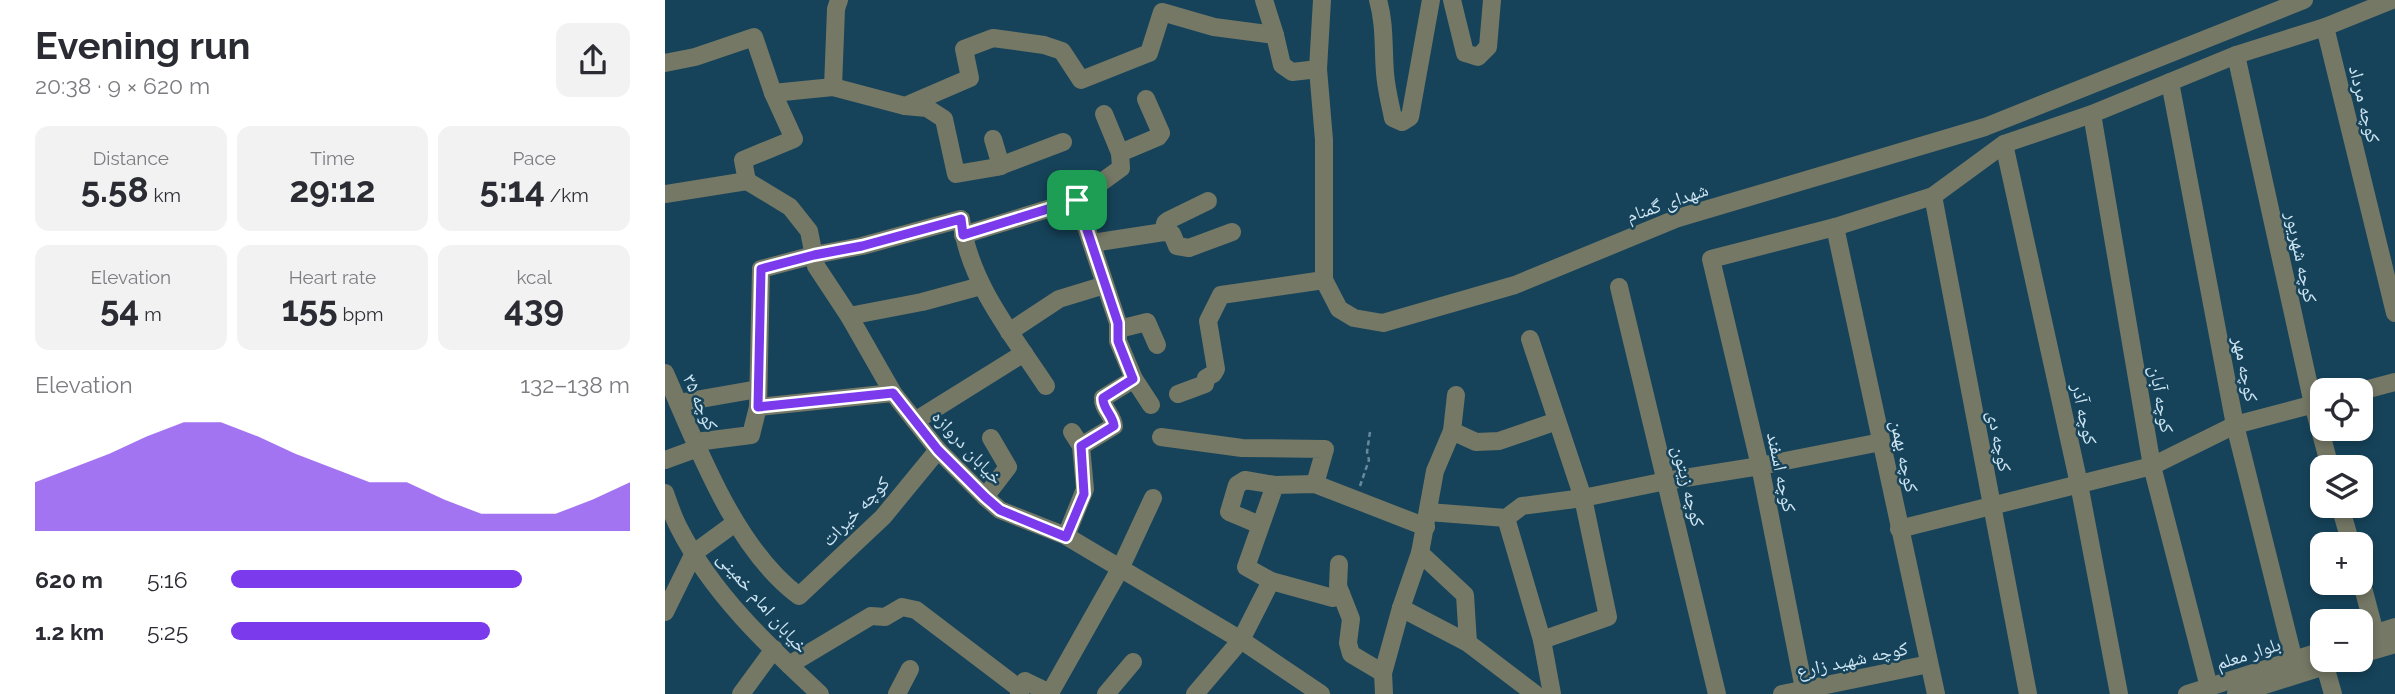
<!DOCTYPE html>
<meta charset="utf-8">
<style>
:root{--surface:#fff;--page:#f2f2f3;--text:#2b2b33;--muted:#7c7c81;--accent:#7c3aed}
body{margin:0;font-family:Raleway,"Noto Naskh Arabic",sans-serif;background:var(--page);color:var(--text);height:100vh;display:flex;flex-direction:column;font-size:26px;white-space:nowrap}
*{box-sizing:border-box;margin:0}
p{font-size:23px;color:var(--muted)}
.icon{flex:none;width:38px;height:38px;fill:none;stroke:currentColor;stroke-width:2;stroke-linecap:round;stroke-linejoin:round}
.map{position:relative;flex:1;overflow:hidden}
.sheet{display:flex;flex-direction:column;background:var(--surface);width:665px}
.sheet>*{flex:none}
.controls{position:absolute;left:1645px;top:378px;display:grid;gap:14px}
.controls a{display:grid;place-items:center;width:63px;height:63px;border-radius:14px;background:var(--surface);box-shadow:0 4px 10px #0003;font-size:35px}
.pin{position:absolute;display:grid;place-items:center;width:60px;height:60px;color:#fff;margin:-30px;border-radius:14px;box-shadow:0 4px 10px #0006}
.round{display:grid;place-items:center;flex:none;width:74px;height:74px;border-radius:14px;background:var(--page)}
.overview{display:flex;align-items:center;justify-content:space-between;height:119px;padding:0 35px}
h1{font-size:38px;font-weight:700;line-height:52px}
.stats{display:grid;grid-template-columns:repeat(3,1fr);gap:10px;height:119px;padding:7px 35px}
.stats div{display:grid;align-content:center;border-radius:14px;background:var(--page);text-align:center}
.stats b{font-size:35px;font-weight:700}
.stats small{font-size:19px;font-weight:400}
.stats p{font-size:19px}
.chart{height:196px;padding:14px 35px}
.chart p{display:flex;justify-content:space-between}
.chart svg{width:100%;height:126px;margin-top:7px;fill:var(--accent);opacity:.7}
ul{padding:0 35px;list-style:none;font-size:23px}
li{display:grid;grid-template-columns:112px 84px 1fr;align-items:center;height:52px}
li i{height:18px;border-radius:9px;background:var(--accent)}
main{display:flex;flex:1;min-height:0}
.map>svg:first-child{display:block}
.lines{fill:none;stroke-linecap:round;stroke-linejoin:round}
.path{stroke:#66899c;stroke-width:2.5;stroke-dasharray:5 3.5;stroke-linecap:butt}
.minor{stroke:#757865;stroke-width:18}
.route-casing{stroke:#fff;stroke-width:14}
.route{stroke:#7c3aed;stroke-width:9}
.labels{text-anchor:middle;stroke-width:5;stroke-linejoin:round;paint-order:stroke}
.street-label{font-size:19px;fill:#cee5f3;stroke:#16435a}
</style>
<main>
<section class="sheet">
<div class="overview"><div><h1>Evening run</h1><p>20:38 · 9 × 620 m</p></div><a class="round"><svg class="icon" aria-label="share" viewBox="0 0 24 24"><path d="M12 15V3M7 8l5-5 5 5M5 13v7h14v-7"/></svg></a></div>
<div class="stats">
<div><p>Distance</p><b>5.58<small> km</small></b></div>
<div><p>Time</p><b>29:12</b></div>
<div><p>Pace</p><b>5:14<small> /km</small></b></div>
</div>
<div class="stats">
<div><p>Elevation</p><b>54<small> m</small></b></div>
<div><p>Heart rate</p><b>155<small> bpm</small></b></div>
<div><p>kcal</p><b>439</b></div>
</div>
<div class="chart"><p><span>Elevation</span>132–138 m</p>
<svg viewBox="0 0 160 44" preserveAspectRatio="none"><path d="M0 44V27L10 22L20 17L30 11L40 6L50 6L60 11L70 17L80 22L90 27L100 27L110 33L120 38L130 38L140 38L150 33L160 27V44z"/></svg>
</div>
<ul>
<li><b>620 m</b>5:16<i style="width:73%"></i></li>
<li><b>1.2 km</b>5:25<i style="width:65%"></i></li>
</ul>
</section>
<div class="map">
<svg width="1730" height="694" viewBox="0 0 1730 694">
<rect width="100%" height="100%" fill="#16435a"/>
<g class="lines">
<polyline class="path" points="695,486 704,460 702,452 705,432"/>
<g class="minor">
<polyline points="599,0 610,35"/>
<polyline points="657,0 653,69 659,140 659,280 674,309 689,318 718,323 850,285 1013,218 1320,127 1639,0"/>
<path d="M713,0C720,24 718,48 720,73C721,88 725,103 728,118L737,122L745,117L766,0"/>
<polyline points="787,0 800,53 813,57 823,47 827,0"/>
<polyline points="1660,27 1730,313"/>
<polyline points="1571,55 1648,404 1665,467"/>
<polyline points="0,63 30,57 89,37 108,93"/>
<polyline points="1505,82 1570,425 1629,661"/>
<polyline points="168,87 240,106 305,78 299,49 328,38 379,45 397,51 416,80 484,53 497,12 549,27 610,35 617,65 627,72 653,69"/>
<polyline points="240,106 262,108 279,119 291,174 332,167 398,142"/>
<polyline points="439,114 455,153"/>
<polyline points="1427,114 1487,466 1544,687"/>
<polyline points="328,139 336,166"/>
<polyline points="1339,144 1414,484 1454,694"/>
<polyline points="82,181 125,207 144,231 151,266 184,316 228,393 273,450 320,497 335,510 401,536 576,640 656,694"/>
<polyline points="82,181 78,160 129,139 108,93 168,87 171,9 174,0"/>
<polyline points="0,194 82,181"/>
<polyline points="1268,196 1363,694"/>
<polyline points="412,200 453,323 453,341 469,379 486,405"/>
<polyline points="1170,227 1271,694"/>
<polyline points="499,232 500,223 504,220 543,201"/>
<polyline points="298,235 412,200 456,168 455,153 493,137 496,133 481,99"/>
<polyline points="427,243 499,232 507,234 512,246 524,248 567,232"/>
<polyline points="954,287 1052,694"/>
<polyline points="184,316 257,302 316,286"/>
<polyline points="454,329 482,322 492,345"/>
<polyline points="344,332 394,299 440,285"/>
<polyline points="865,339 918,498 943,617 877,640"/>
<path d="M0,373C32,445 69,548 134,596L218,517L273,450"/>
<polyline points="1696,391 1730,382"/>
<polyline points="513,394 540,384 541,378 548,374 551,369 543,321 556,295 659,280"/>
<polyline points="13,403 93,389"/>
<polyline points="93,407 228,393"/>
<polyline points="250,421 359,353"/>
<polyline points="787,431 811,442 834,441 892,421"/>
<polyline points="496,437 577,448 660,449 650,484"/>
<path d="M31,442L86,435L93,407L96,269L149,255L197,246L296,219C304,283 347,334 381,386"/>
<path d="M416,446L449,426C448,415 437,408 438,398L469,379"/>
<polyline points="0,460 33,448"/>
<path d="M0,493C4,504 8,517 14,528C47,593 102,645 155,694"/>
<polyline points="320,497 343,467 326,438"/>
<polyline points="1675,506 1686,544"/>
<polyline points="763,512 841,518 857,506 918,498 1001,481 1095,466 1216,442"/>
<polyline points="841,518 877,640 887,694"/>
<polyline points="595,525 564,512 572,485 580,480 610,485"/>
<polyline points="1234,529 1487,466 1570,425 1657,402"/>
<polyline points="401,536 420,489 416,446 407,432"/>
<polyline points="755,553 800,595 803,643"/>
<polyline points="674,564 673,586 686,619 683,643 686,654 718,673"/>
<polyline points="1696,580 1710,633"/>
<polyline points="676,594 668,598 606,581 581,567 610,485 650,484 761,527"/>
<polyline points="736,608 803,643 870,694"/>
<polyline points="0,612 29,553 70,523"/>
<polyline points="1696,638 1730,627"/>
<polyline points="1696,654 1730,644"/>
<polyline points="124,665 206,616 220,617 237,607 251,610 355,689"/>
<polyline points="1660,666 1668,694"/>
<polyline points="76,694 109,649"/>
<polyline points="232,694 245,669"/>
<polyline points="354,694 360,681 385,693 455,569 488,498"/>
<polyline points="441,694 468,662"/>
<polyline points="530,694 576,640 606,581"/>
<polyline points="719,694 718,673 736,608 755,553 770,471 787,431 791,395"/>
<polyline points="1117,694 1264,664"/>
<polyline points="1140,694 1095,466 1046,259 1170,227 1268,196 1339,144 1427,114 1571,55 1660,27 1727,0"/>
<polyline points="1522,694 1657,651"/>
<polyline points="1571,694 1679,660"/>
</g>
</g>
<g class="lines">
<defs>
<path id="route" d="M412,200L453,323V341L468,379L438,398C437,408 448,415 449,426L416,446L419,494L401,537L335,510L320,497L273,450L228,393L93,407L96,269L149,255L197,246L296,219L298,235Z"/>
</defs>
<use href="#route" class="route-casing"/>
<use href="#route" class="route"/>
</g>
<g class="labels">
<g class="street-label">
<text transform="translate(1700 104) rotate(76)" y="7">کوچه مرداد</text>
<text transform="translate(1002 202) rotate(-19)" y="7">شهدای گمنام</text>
<text transform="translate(1637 257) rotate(78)" y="7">کوچه شهریور</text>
<text transform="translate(1581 369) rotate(79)" y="7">کوچه مهر</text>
<text transform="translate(1497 399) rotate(80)" y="7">کوچه آبان</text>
<text transform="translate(36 402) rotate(66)" y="7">کوچه ۳۵</text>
<text transform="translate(1420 414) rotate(78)" y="7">کوچه آذر</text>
<text transform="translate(1335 441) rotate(79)" y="7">کوچه دی</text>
<text transform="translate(303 447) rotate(47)" y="7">خیابان دروازه</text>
<text transform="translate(1240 456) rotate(78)" y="7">کوچه بهمن</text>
<text transform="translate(1117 472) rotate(78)" y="7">کوچه اسفند</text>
<text transform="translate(1024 486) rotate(76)" y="7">کوچه زیتون</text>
<text transform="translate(190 511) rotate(-46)" y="7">کوچه خیرات</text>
<text transform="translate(98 602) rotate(49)" y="7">خیابان امام خمینی</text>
<text transform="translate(1583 653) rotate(-18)" y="7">بلوار معلم</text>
<text transform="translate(1187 659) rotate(-12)" y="7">کوچه شهید زارع</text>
</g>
</g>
</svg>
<div class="controls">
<a><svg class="icon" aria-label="locate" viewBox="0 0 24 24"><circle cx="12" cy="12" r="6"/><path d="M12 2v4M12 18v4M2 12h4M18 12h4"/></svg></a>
<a><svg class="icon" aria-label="layers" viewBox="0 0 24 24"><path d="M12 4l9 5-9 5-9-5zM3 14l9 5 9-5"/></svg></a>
<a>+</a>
<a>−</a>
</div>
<div class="pin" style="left:412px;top:200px;background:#1e9e55"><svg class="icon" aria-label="arrive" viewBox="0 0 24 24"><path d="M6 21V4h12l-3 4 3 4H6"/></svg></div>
</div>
</main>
